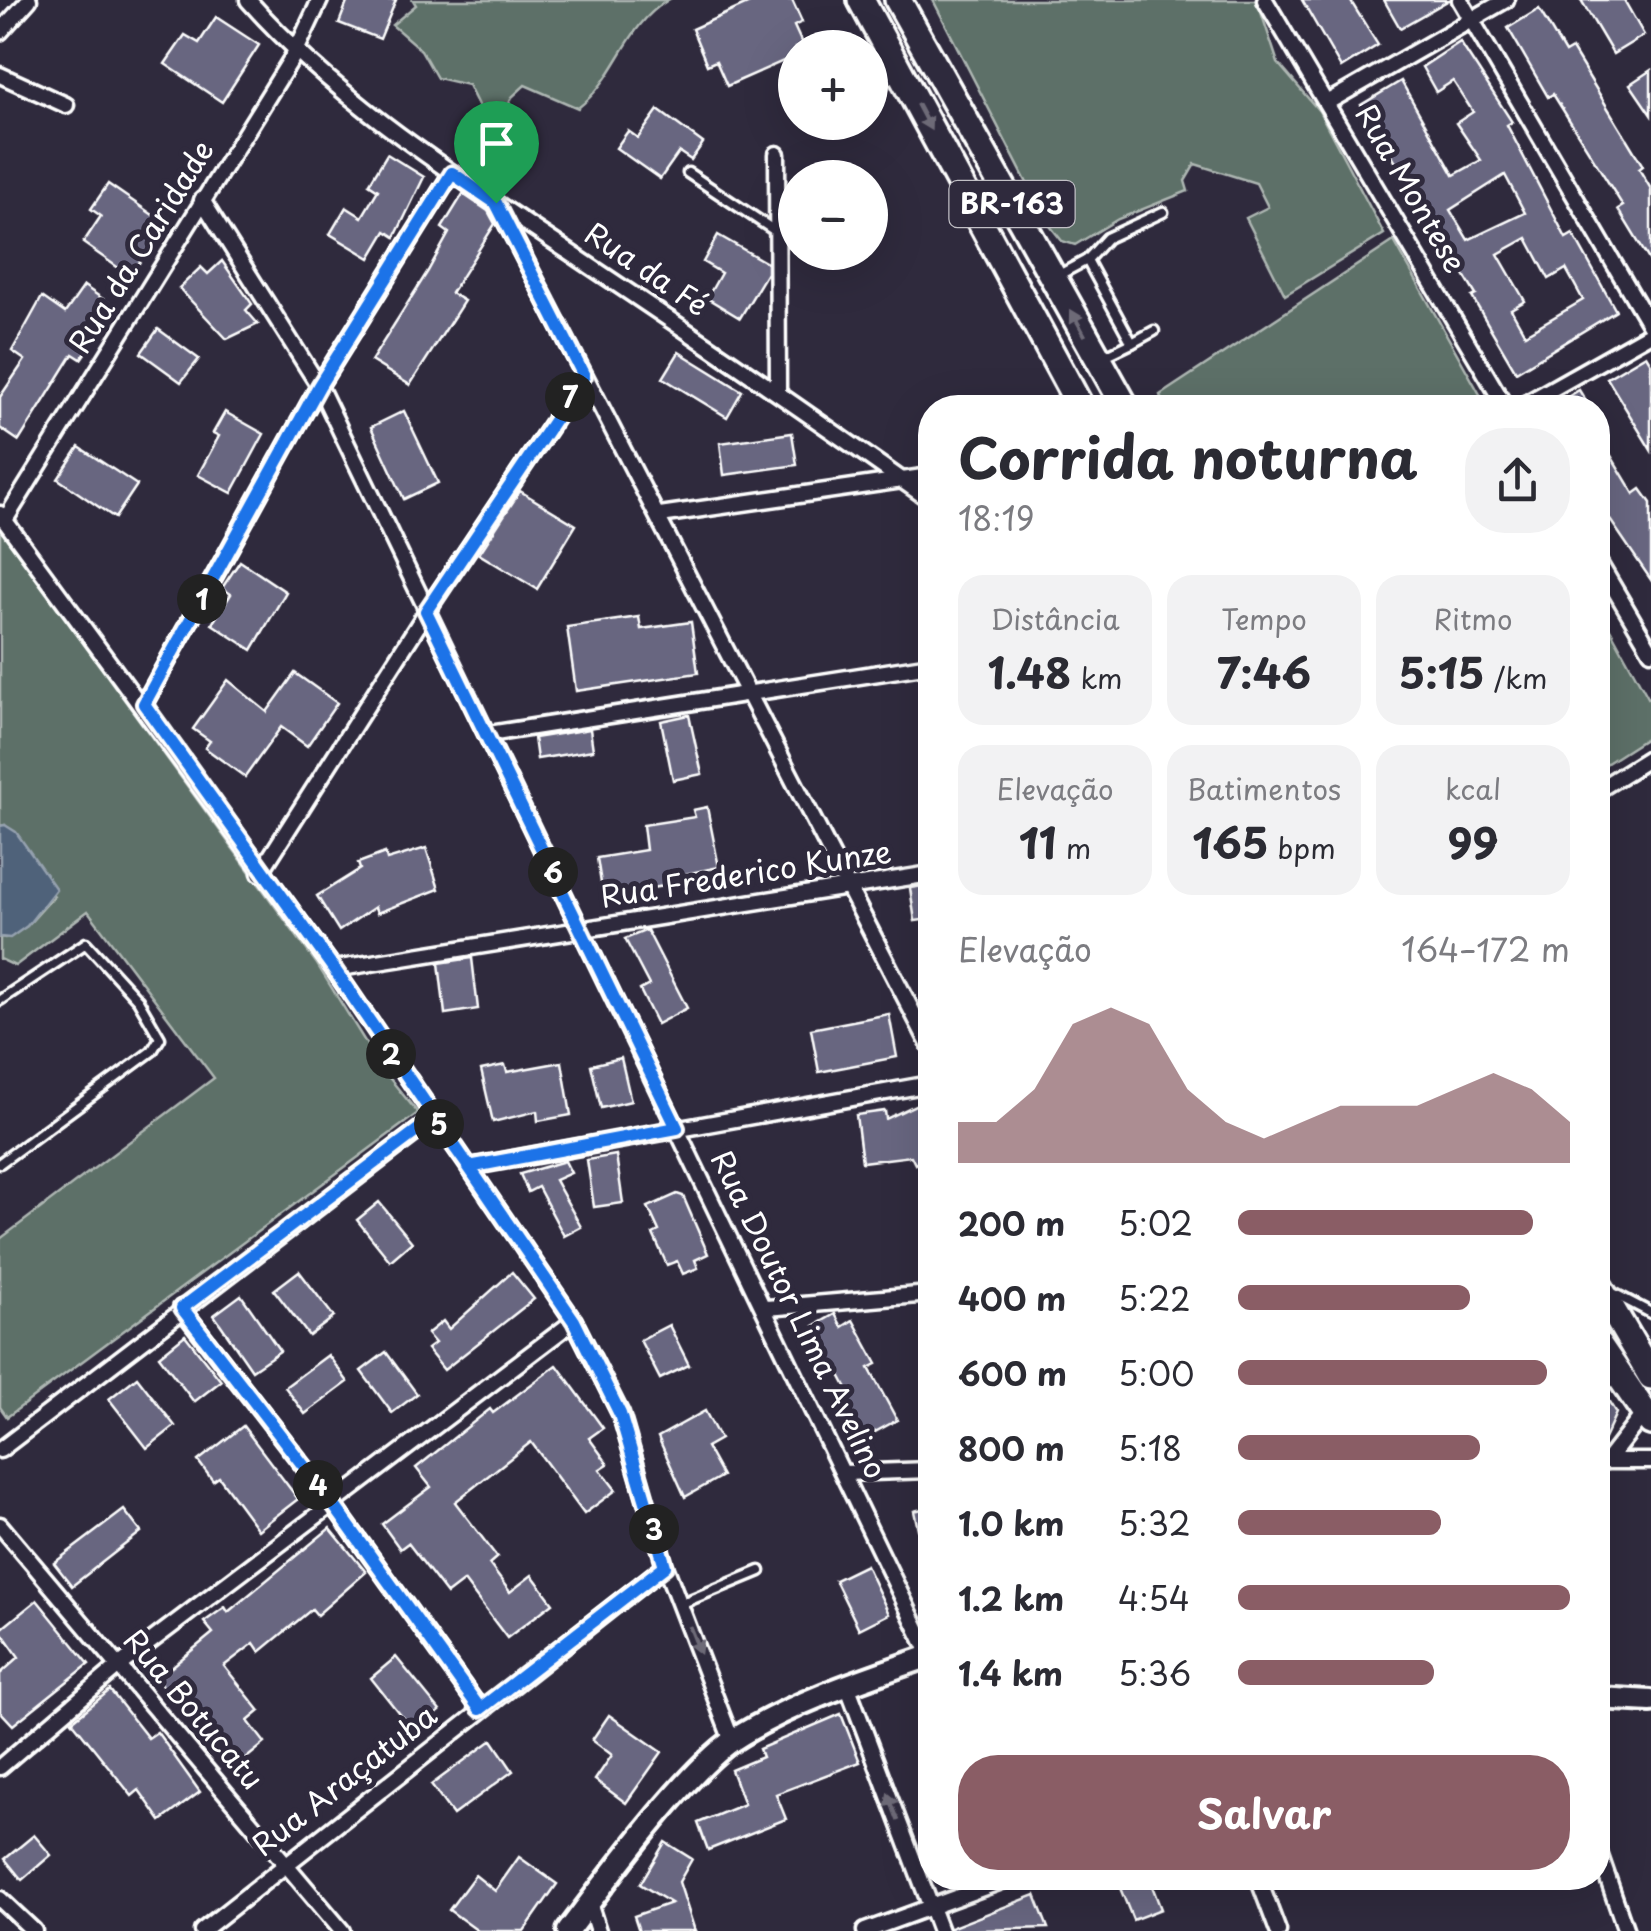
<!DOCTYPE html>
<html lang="pt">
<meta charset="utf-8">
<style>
:root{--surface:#fff;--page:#f2f2f3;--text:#2b2b33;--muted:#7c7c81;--accent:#8a5d65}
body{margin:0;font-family:"Playpen Sans",sans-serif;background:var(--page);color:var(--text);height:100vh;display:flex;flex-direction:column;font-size:38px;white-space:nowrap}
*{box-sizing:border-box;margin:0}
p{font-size:32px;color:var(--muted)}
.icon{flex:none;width:55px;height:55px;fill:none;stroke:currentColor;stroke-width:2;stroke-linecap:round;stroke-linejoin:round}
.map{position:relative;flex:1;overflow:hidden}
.panel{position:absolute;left:918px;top:395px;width:692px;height:1495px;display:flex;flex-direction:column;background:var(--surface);border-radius:40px;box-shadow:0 10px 40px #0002}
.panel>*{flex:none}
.tools{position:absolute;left:778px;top:30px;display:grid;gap:20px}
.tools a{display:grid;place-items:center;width:110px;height:110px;border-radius:50%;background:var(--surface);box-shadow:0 10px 40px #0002;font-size:50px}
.pin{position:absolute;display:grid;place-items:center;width:85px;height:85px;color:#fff;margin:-102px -42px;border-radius:50% 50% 50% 0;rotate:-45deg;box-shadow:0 0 10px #0007}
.pin .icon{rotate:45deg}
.km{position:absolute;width:50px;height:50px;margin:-25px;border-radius:50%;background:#222;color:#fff;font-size:28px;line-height:50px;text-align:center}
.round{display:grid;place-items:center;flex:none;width:105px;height:105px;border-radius:40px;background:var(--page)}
.overview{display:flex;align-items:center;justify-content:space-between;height:170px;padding:0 40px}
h1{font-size:55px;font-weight:700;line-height:75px}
.stats{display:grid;grid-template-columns:repeat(3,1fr);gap:15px;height:170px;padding:10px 40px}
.stats div{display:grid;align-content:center;border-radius:25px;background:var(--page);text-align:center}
.stats b{font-size:42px;font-weight:700}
.stats small{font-size:28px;font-weight:400}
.stats p{font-size:28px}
.chart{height:280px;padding:20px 40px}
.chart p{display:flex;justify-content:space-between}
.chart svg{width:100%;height:180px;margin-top:10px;fill:var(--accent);opacity:.7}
.action{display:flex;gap:20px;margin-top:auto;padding:20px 40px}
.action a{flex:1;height:115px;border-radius:40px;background:var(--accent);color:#fff;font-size:40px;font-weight:700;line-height:115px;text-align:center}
ul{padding:0 40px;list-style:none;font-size:32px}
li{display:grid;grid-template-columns:160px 120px 1fr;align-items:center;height:75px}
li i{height:25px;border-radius:12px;background:var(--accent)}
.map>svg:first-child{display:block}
.green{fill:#5d6f67;stroke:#aeb7b3;stroke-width:2.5}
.water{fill:#4f627a;stroke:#95a1af;stroke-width:2.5}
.building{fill:#676680;stroke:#fff;stroke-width:2.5;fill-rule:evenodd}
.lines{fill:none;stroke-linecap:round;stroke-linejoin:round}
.lane-casing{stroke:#fff;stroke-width:15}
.street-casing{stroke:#fff;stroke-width:21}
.secondary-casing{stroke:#fff;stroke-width:28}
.highway-casing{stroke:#fff;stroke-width:32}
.lane{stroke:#2f2a3d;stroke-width:8}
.street{stroke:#2f2a3d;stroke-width:14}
.secondary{stroke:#2f2a3d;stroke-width:20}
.highway{stroke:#2f2a3d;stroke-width:25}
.oneway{fill:#6d6a77}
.route-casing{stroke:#fff;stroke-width:20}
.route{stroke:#1a73e8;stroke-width:12}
.labels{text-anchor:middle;stroke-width:10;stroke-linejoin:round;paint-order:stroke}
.shield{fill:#2f2a3d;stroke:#c1bfc5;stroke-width:2.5}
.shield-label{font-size:28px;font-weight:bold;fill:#fff}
.street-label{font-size:30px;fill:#fff;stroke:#2f2a3d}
</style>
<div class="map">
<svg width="1651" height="1931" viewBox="0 0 1651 1931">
<rect width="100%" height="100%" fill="#2f2a3d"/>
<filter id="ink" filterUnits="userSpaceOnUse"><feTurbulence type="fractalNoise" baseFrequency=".01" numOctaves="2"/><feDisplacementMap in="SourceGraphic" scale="20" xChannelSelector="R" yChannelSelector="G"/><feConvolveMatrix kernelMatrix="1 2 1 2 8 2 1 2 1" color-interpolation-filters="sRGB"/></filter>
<g filter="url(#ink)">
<g class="green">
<path d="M413,0H668C623,28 619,76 578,108L525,85L512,97L501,122L482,113L468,85L437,78L421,50L392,25L416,5Z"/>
<polygon points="933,0 1257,0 1278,63 1319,111 1384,234 1285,295 1246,218 1268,207 1256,183 1195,164 1185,181 1188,191 1118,219 1075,245 1062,241 1047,222"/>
<polygon points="1394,241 1487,407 1164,407 1160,395"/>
<polygon points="0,529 317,964 382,1069 418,1113 7,1417 0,1407 0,1239 214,1078 88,911 15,966 0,959 0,937 5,938 27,926 54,896 5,825 0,826"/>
<polygon points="1598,607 1651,703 1651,735 1598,769"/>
</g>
<polygon class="water" points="5,825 16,832 56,889 27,926 10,938 0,937 0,826"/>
<g class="building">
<polygon points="348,0 396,0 380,39 339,23"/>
<polygon points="756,0 792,0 802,22 794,26 804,48 795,48 795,56 727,86 716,61 707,65 692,29"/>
<polygon points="1302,0 1350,0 1378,45 1341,68"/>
<polygon points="1384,0 1449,0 1400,28"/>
<polygon points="1581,0 1624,0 1644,35 1613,54"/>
<polygon points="1539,9 1565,53 1572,49 1643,166 1639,169 1651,189 1651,263 1618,209 1623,206 1553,94 1548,97 1508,28"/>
<polygon points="216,17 259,45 222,102 165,64 185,35 199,43"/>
<path d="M1460,42L1512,122L1507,125L1566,238L1573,234L1616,311L1516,372L1472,297L1476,295L1361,105L1401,81L1454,175L1481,160L1456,123L1473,112L1453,81L1436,92L1422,67ZM1505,175L1525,213L1468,240L1450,210ZM1527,238L1549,279L1566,269L1583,300L1525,334L1511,309L1525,301L1498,254Z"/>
<polygon points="1651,70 1651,115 1630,84"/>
<polygon points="658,110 703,143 691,160 679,152 660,179 616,148 628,131 638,138"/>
<polygon points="387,154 424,177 395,237 386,231 370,258 330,234 346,207 362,217 378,190 369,184"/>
<polygon points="108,184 166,224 130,276 83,243 101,216 91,209"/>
<polygon points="463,194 488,211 495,224 451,293 464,301 410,385 371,361 428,271 449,233 442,228"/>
<polygon points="718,235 767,263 767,273 740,318 707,298 721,273 703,262"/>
<polygon points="222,261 252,304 246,310 258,324 227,339 179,288 201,267 208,274"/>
<polygon points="84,286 116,308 81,359 73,354 19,441 0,428 0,397 25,360 12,351 42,297 65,313"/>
<polygon points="158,329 199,359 181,382 141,353"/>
<polygon points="679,352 742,391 727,417 663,378"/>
<polygon points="1646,355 1651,363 1651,450 1607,378"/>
<polygon points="1579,390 1590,408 1550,408"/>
<polygon points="404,411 438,483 404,499 371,427"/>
<polygon points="225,412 264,434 232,493 198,475 219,436 213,433"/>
<polygon points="792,433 797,465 724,475 720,443"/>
<polygon points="1598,434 1634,494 1641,489 1651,503 1651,580 1598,502"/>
<polygon points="79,447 137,485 115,518 58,479"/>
<polygon points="520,491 576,525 537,589 479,554"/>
<polygon points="240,561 286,592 252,650 212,624 231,594 222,588"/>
<polygon points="639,617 641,629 691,622 698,673 576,691 567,627"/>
<polygon points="295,673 337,703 307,746 281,727 245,777 205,748 210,741 193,729 228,680 267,712"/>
<polygon points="689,715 702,774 673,780 661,721"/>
<polygon points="590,729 593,750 537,759 534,738"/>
<polygon points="707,807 719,867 681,875 682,883 603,896 597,858 646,850 643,825 695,817 693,810"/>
<polygon points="426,848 439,889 377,913 375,907 339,931 317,896 360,869 358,863 385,853 387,860"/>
<polygon points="930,885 930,919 915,921 910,888"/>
<polygon points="647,930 687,1008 657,1024 640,990 649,985 625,939"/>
<polygon points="472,958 478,1009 445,1014 439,963"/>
<polygon points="889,1014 897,1057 819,1072 811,1029"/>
<polygon points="621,1058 631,1101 601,1108 591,1065"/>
<polygon points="562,1062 571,1115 538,1121 537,1111 493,1122 481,1070 505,1065 507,1072"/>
<polygon points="930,1098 930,1157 915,1164 911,1156 862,1162 856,1115 885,1111 886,1119"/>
<polygon points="616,1155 623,1203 594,1207 587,1160"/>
<polygon points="565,1161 571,1173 555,1180 581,1227 564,1236 538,1187 528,1192 520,1174"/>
<polygon points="677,1194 683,1196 708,1254 695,1260 698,1268 683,1274 677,1261 667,1265 653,1234 659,1231 648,1207"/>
<polygon points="379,1202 412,1242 390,1261 357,1220"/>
<polygon points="299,1271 334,1317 309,1336 274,1290"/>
<polygon points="512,1272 534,1299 444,1370 427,1349 435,1343 427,1334 443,1321 449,1329"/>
<polygon points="241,1295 280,1351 252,1370 214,1315"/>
<polygon points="835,1314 842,1327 853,1320 877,1364 869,1368 897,1420 864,1438 841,1394 848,1390 814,1326"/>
<polygon points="669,1325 689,1365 660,1379 640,1340"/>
<polygon points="185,1335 221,1381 194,1402 159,1356"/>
<polygon points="386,1352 417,1394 392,1413 361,1371"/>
<polygon points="328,1355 348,1382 305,1414 285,1387"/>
<polygon points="557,1365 603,1428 589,1438 608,1464 600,1469 616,1490 584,1514 531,1442 455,1502 497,1557 489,1564 510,1592 532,1575 553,1603 507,1638 464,1581 447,1594 408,1543 400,1549 382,1524 431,1487 416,1468 490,1409 493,1413"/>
<polygon points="137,1377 175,1426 147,1448 109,1399"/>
<polygon points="1598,1384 1616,1413 1598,1452"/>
<polygon points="705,1411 720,1439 706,1447 722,1476 685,1497 658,1437"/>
<polygon points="243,1426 298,1499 258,1530 219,1477 213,1481 198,1461"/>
<polygon points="930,1507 930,1556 924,1556 914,1511"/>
<polygon points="124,1510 141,1532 72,1586 54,1563"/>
<polygon points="330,1528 366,1572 317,1615 312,1609 260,1652 254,1643 224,1666 260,1711 248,1721 265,1743 238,1765 191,1706 184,1711 157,1679 213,1633 204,1622 225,1607 228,1612"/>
<polygon points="866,1565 889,1614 859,1629 835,1580"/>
<polygon points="37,1600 89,1664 13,1725 0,1711 0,1674 19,1657 0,1630"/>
<polygon points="396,1657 440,1711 414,1732 371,1678"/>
<polygon points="110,1690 148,1738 157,1732 200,1792 161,1821 139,1790 132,1796 72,1721"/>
<polygon points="841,1714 860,1762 776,1794 786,1819 708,1850 698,1823 744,1804 731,1770 762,1757 759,1749"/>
<polygon points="609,1715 662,1752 626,1803 595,1780 612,1755 592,1740"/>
<polygon points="492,1740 513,1771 453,1815 431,1785"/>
<polygon points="34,1835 51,1855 22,1880 5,1859"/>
<polygon points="665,1842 692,1859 679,1882 695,1931 639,1931 634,1916 671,1903 640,1884"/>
<polygon points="519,1857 557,1884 524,1931 478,1931 449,1910 475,1875 495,1891"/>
<polygon points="1116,1878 1149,1878 1161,1909 1133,1920"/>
<polygon points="1035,1895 1048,1928 950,1931 950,1928"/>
</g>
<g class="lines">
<defs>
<g id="lane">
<polyline points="688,173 778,233"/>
<polyline points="1087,260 1132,343 1103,357"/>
<polyline points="1057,276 1087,260 1107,238 1163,212"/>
<polyline points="1132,343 1154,331"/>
<polyline points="0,1000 86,943 138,1000 160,1038 152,1051 0,1163"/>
<polyline points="1611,1292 1651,1313"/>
<polyline points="680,1604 760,1571"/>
</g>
<g id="street">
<path d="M248,0C341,105 465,182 581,260C698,338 815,418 930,500"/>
<polyline points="1265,0 1506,408"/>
<polyline points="1460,0 1651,327"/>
<polyline points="0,32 29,0"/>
<polyline points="0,75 66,105"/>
<polyline points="1328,102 1506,0"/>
<polyline points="777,154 778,391"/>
<polyline points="202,200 319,386 930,1655"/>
<polyline points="496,203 930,1046"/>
<polyline points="1518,408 1651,333"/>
<polyline points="0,514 334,969 574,1321 621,1414 665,1566 732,1741"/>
<polyline points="660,515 930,476"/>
<polyline points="5,520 295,53 320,0"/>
<polyline points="1598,561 1651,651"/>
<polyline points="144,704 319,386 452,173"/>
<polyline points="489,734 930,665"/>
<polyline points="1598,790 1651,757"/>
<polyline points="260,873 427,611 584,376"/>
<polyline points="334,969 930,874"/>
<polyline points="469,1167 930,1084"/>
<polyline points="181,1308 333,1504 480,1709"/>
<polyline points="767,1308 930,1294"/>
<polyline points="0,1450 435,1118"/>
<polyline points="1603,1461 1651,1461"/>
<polyline points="1607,1461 1644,1413"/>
<polyline points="844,1473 930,1470"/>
<polyline points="0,1525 342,1931"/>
<polyline points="847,1685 940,1931"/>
<polyline points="0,1767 121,1664 574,1321"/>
<polyline points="1598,1850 1626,1931"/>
<polyline points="1258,1878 1278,1931"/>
<polyline points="0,1899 34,1931"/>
<polyline points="589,1903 598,1931"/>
<polyline points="202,1931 665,1566"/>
<polyline points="865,1931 1010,1878"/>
</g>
<g id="secondary">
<polyline points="1598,1698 1651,1701"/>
<path d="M568,1931C606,1881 684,1774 733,1740C790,1703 866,1678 930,1656"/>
</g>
<g id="highway">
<polyline points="861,0 1081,408"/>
<polyline points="898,0 1126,408"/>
<polyline points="1598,1285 1651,1376"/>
<polyline points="1598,1344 1651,1422"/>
</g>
</defs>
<use href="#lane" class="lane-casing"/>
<use href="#street" class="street-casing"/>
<use href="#secondary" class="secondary-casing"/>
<use href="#highway" class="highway-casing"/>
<use href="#lane" class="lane"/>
<use href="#street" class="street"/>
<use href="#secondary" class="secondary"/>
<use href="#highway" class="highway"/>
</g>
<defs><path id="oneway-solid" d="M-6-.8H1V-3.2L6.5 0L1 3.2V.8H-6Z" transform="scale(2.5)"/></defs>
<g class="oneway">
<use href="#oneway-solid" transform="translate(924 117) rotate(62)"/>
<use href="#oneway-solid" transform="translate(1078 323) rotate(-119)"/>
<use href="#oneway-solid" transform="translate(695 1640) rotate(68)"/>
<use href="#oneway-solid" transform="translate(893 1807) rotate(-111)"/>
</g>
</g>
<g class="lines" filter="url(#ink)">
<defs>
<polyline id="route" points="496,203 452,173 319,386 144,704 334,969 574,1321 620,1414 665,1566 480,1709 333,1504 182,1308 434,1118 469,1167 677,1128 426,611 584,376 496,203"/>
</defs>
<use href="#route" class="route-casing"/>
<use href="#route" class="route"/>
</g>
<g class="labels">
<rect class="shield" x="949.5" y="181" width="125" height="46" rx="8"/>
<g class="shield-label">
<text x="1012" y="214">BR-163</text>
</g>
<g class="street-label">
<text transform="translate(1410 189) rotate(60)" y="10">Rua Montese</text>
<text transform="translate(142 247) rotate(-58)" y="10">Rua da Caridade</text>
<text transform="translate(646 270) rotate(34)" y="10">Rua da Fé</text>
<text transform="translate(746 875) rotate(-9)" y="10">Rua Frederico Kunze</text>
<text transform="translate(798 1315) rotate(64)" y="10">Rua Doutor Lima Avelino</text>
<text transform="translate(193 1710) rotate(50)" y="10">Rua Botucatu</text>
<text transform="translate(345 1781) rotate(-38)" y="10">Rua Araçatuba</text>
</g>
</g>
</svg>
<div class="tools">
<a>+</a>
<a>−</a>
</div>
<div class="pin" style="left:496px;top:203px;background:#1e9e55"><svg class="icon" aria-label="arrive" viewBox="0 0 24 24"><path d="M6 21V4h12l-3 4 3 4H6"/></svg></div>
<b class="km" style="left:202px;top:599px">1</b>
<b class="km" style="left:391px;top:1054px">2</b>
<b class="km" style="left:654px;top:1529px">3</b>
<b class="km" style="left:318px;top:1485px">4</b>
<b class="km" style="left:439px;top:1124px">5</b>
<b class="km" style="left:553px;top:872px">6</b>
<b class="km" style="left:570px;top:397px">7</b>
<section class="panel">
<div class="overview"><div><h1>Corrida noturna</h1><p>18:19</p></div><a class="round"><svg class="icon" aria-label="share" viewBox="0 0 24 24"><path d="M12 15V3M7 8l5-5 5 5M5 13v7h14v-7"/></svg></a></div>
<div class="stats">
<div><p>Distância</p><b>1.48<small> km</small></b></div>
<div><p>Tempo</p><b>7:46</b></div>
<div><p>Ritmo</p><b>5:15<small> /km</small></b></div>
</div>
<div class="stats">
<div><p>Elevação</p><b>11<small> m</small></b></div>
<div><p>Batimentos</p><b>165<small> bpm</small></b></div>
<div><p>kcal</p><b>99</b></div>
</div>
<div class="chart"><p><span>Elevação</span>164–172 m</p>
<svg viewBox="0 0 160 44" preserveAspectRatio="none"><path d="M0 44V34L10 34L20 26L30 10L40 6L50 10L60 26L70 34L80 38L90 34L100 30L110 30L120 30L130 26L140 22L150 26L160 34V44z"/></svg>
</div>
<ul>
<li><b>200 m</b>5:02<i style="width:89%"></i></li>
<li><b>400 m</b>5:22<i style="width:70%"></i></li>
<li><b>600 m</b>5:00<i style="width:93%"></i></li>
<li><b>800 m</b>5:18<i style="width:73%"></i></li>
<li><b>1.0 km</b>5:32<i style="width:61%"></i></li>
<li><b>1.2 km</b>4:54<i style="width:100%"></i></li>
<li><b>1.4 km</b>5:36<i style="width:59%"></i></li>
</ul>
<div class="action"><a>Salvar</a></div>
</section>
</div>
